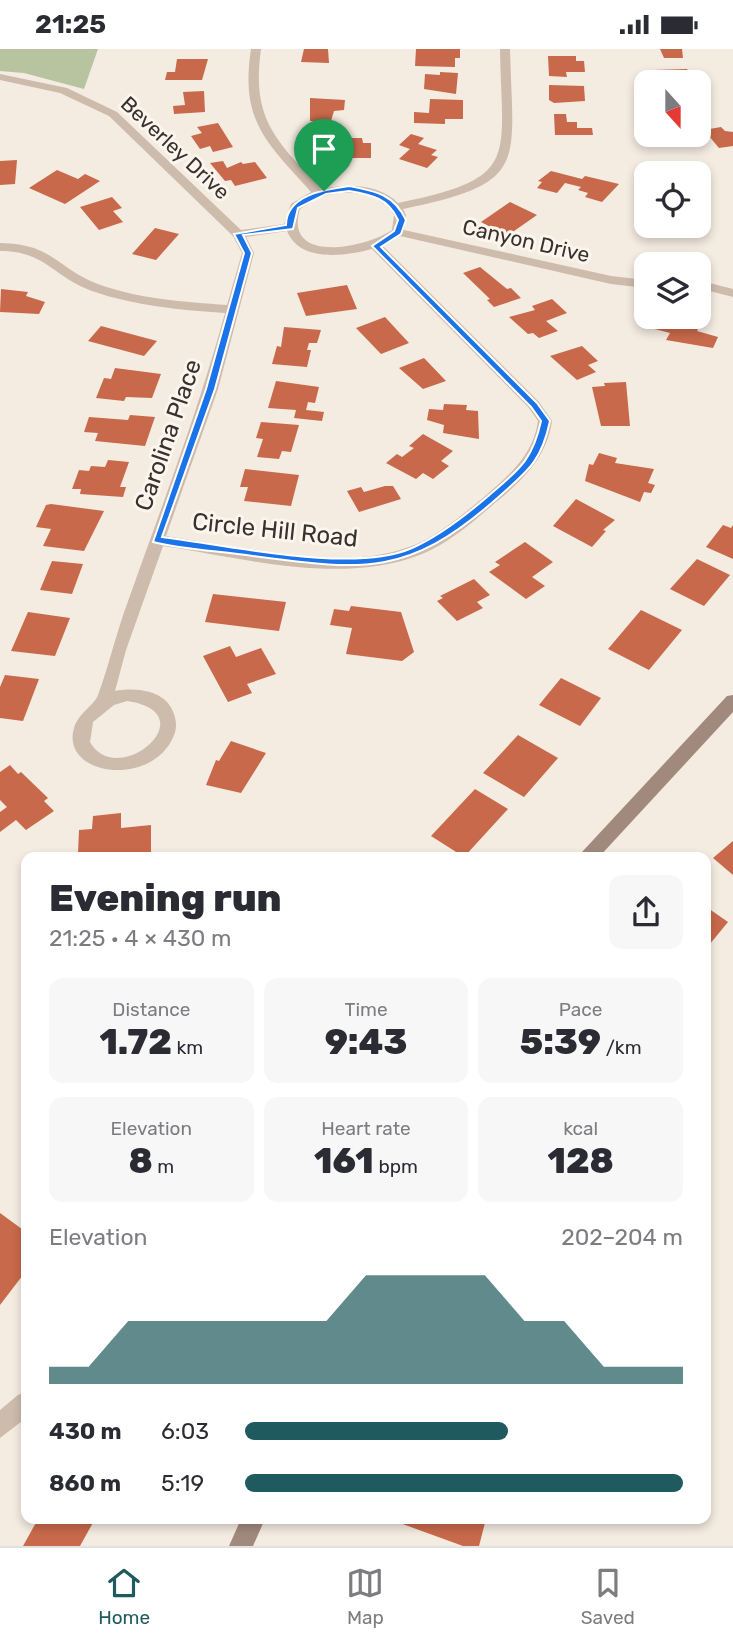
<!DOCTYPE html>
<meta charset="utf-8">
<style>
:root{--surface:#fff;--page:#f7f7f7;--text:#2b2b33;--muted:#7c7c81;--line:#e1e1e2;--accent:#1f5a5e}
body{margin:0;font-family:Rubik,sans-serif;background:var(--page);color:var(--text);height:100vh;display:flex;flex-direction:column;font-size:26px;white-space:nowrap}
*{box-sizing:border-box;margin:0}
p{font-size:23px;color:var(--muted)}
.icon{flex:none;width:38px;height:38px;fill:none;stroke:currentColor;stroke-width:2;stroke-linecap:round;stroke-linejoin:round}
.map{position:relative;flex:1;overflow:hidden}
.side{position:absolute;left:21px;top:803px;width:690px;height:672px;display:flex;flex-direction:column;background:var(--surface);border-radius:14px;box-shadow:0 4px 10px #0003}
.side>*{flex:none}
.needle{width:46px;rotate:159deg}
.fabs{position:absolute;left:634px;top:21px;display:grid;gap:14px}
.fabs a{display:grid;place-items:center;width:77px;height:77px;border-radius:14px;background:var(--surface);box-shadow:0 4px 10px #0003;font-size:35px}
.pin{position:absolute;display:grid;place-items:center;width:60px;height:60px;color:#fff;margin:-72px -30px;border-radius:50% 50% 50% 0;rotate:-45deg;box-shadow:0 0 7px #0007}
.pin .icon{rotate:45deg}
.round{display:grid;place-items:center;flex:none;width:74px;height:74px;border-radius:14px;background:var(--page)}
.overview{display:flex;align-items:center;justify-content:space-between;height:119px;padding:0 28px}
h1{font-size:38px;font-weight:800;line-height:52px}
.stats{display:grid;grid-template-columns:repeat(3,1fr);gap:10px;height:119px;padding:7px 28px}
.stats div{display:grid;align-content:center;border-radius:14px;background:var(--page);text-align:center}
.stats b{font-size:35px;font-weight:800}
.stats small{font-size:19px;font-weight:400}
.stats p{font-size:19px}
.chart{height:196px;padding:14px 28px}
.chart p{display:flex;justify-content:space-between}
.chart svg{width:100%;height:126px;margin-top:7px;fill:var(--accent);opacity:.7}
ul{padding:0 28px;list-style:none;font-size:23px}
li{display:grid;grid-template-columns:112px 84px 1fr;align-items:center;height:52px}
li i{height:18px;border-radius:9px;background:var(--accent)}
.status{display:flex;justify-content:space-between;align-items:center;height:49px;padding:0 35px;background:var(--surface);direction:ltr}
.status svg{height:19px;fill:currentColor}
.tabs{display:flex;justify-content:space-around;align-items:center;height:98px;border-top:2px solid var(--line);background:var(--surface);font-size:19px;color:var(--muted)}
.tabs a{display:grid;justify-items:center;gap:4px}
.tabs .on{color:var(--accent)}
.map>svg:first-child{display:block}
.green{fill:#b8c4a0}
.building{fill:#c8694b}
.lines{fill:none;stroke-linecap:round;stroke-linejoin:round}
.street{fill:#cdbbac;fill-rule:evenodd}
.secondary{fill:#a18a7d;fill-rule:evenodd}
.route{fill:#1a73e8;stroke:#fff;stroke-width:2;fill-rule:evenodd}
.labels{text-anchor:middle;stroke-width:6;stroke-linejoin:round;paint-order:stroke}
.far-street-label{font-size:21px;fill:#3b302b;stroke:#fbf5ee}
.street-label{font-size:24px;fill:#3b302b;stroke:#fbf5ee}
</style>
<div class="status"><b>21:25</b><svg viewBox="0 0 49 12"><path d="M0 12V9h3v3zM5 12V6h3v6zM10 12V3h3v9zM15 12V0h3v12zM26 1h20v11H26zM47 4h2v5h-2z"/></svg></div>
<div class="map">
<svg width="733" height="1497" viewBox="0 0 733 1497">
<rect width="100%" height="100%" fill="#f4ebe1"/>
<polygon class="green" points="0,0 98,0 84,40 24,24 0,22"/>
<g class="building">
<polygon points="304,0 328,0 329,14 301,13"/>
<polygon points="416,0 460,0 460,9 455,9 455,18 415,17"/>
<polygon points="660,0 682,0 683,9 664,9"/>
<polygon points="548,7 576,7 576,12 584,12 585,23 566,23 567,28 549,27"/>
<polygon points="177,10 208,10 202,31 165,31 167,23 175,23"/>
<polygon points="687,20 691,28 694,28 693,33 659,33 654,21"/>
<polygon points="440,23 458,24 456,45 424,40 425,25 440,26"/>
<polygon points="549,36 584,37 585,52 554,54 549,51"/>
<polygon points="204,42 205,63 174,65 173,57 185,56 183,43"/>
<polygon points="310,49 345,51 344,61 334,62 331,72 310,72"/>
<polygon points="430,50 463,51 463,70 445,70 445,75 414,74 414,63 429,64"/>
<polygon points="554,65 566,65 567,73 577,73 577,79 592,79 593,86 555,86"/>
<polygon points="218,74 233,98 213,103 210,97 200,100 191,87 202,84 197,78"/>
<polygon points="721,78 725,82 733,83 733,97 719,99 704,81"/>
<polygon points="411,85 424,89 418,95 437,101 431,106 438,108 427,119 399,110 410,100 399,96"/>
<polygon points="338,89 362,89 363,94 371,94 371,109 345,109 344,98 338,98"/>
<polygon points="17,111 15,135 0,136 0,112"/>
<polygon points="223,112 227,119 241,113 243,115 255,113 267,129 235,137 231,131 225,132 210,114"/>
<polygon points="57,121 78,130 85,125 100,132 65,155 29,139"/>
<polygon points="551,122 582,130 585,127 619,135 602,153 585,148 588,144 578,141 581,138 565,134 557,144 537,139 542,133 538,132"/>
<polygon points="112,148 122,159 113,162 123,173 99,181 80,158"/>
<polygon points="510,153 537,166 507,187 481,173"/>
<polygon points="155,179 179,185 156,211 132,205"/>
<polygon points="480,218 507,240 511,239 521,249 494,258 487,251 490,250 463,224"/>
<polygon points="347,236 357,260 306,267 297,244"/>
<polygon points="1,240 28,243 26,247 45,253 39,265 0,263"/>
<polygon points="552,250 567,264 546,272 558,282 539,289 533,284 528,285 509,268 535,261 532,257"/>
<polygon points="385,268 409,294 381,305 356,279"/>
<polygon points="652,268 699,278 697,282 718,288 713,299 666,291 670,284 647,278"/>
<polygon points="101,277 157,292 144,307 88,292"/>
<polygon points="284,278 321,281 317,294 309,294 307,301 311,301 307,318 272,315 277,297 281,298"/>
<polygon points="582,297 598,312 588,316 596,323 577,331 550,307"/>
<polygon points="424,309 446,332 423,340 399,319"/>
<polygon points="115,319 161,325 152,349 126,348 124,352 96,349 104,329 111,330"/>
<polygon points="276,332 319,338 315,354 308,353 306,361 324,363 322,372 294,369 296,361 268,359"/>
<polygon points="626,333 630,377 601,377 592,338 605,337 604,334"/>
<polygon points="444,355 467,356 466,361 478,362 479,390 443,384 444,376 427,371 429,360 443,361"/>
<polygon points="130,366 155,368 145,397 95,392 98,384 84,383 89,368 128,371"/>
<polygon points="261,373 299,376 291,403 282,402 279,410 257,408 263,390 256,389"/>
<polygon points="423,385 453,402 441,412 449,417 433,430 423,424 416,430 386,414 397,405 402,408 414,399 409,397"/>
<polygon points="599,404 617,409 615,414 654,420 648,434 655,436 651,444 644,443 640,453 585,432 589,415 593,416"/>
<polygon points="108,411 129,413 120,438 126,438 123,448 80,445 81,440 72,440 79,421 89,422 91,417 105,418"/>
<polygon points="245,420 299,426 291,457 244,452 248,438 240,438"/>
<polygon points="385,437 393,437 401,450 359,463 347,442 361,438 364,443"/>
<polygon points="576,450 615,471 603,481 606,482 592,498 553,477"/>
<polygon points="51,455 104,462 84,502 43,497 51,480 36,478 46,456"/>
<polygon points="723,476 731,479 733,476 733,510 706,498"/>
<polygon points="525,493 553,513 532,528 545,537 526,550 489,523 500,516 495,513"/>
<polygon points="697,510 730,526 704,557 670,540"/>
<polygon points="52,512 83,515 72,545 40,541"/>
<polygon points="474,530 490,546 477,553 483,559 457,572 437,552 443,549 440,547"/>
<polygon points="213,545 286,553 279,582 205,573"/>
<polygon points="351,557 401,563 414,603 402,612 346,605 352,579 330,576 334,560 349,562"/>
<polygon points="641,561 682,581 649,621 608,600"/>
<polygon points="28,563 70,569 55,607 11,602"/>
<polygon points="230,597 236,608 261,599 276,625 247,635 252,644 228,653 203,607"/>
<polygon points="5,626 39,630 23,672 0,669 0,638"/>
<polygon points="561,629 601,649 580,677 539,656"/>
<polygon points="518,686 558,709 524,748 483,724"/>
<polygon points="231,692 266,704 241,744 206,736 216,711 219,712"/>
<polygon points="10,716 18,725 21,723 48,749 44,752 54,762 26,781 16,771 0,783 0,763 7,758 0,751 0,723"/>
<polygon points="475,740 508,760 464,808 431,787"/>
<polygon points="121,764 121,779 151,776 151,804 120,808 73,808 73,804 78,804 79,781 92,780 93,767"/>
<polygon points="733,792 733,826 713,809"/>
<polygon points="705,857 728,873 705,901"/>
<polygon points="0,1164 26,1183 26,1222 0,1256"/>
<polygon points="38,1470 95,1470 80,1497 23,1497"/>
<polygon points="397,1470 486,1470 479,1497 463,1497 397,1473"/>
</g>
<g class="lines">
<g class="street">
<path d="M251,0H261C251,71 276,91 321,140C347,135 378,134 398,154C520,129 502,112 500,0H510C513,117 529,134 403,160L406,166L404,181L611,227L646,231V239L611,235L400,187L383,197L539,353L552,372C547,408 523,431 496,453C473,473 449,494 422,505C342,537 244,509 163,497L126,601L115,642C131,639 153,640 166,652C174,660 179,675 174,686C154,739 60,728 74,679C79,663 94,657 98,646C109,616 116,585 127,555C161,459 198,363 225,264C181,261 135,257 92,242C53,228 46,202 0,202V194C54,195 56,219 98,235C139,250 184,253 227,256L242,204L233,187L109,67L60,44L0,31V25L67,39L117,63L241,181L284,175L291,155L311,143C266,93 240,72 251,0ZM339,144C360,143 382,146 394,166L392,181C366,199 283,216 300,160L322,147ZM287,182C300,214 346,207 372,200L529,359L538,372C533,407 509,426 484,448C461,467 437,488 409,498C338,524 239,498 166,487L218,340L254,204L246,188ZM127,652C209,664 117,742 90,693L93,673L114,656Z"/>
<polygon points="698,231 733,240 733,248 698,239"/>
<polygon points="26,1343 26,1369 0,1389 0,1361 18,1346"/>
</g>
<g class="secondary">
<polygon points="733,646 733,663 599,808 579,808 582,803 727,647"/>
<polygon points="241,1470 265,1470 253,1497 229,1497"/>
</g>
</g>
<path class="route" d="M349,137C375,142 394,145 406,171L401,185L381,198L537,354L550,372C541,415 526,423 494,452C406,529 361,521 253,507C220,502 185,501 153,493L206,340L244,204L234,185L286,176C286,146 326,140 349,137ZM349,142C372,146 388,149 398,171L394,182L372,197L531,358L541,372C532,413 518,421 487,448C466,466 437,488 412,499C353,525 227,496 162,488L215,340L252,204L243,186L293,180L298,159L326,145Z"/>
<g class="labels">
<g class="far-street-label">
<text transform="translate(175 99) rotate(43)" y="7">Beverley Drive</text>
<text transform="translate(526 192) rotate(13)" y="7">Canyon Drive</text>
</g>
<g class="street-label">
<text transform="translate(168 386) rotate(-71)" y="8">Carolina Place</text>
<text transform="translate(275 481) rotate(6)" y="8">Circle Hill Road</text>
</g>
</g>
</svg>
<div class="fabs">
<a><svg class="needle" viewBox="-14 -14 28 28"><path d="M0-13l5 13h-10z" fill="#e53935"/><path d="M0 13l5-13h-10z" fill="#7c7c81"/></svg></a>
<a><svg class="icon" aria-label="locate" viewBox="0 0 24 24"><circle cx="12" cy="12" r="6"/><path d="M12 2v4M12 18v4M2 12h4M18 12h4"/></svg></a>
<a><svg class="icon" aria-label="layers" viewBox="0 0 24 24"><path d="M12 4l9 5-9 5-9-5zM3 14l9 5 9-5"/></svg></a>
</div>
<div class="pin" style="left:324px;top:142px;background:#1e9e55"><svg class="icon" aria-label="arrive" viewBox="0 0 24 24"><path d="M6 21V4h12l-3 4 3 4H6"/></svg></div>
<section class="side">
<div class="overview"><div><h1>Evening run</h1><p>21:25 · 4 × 430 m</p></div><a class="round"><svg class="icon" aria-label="share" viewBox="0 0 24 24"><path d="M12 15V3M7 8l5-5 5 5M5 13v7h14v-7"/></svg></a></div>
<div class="stats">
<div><p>Distance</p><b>1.72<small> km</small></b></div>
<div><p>Time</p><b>9:43</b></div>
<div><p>Pace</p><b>5:39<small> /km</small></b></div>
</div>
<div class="stats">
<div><p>Elevation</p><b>8<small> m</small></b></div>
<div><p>Heart rate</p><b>161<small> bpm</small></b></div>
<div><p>kcal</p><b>128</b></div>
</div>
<div class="chart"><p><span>Elevation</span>202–204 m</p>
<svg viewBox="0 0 160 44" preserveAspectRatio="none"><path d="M0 44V38L10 38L20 22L30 22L40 22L50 22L60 22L70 22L80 6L90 6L100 6L110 6L120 22L130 22L140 38L150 38L160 38V44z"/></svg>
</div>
<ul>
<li><b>430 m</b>6:03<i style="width:60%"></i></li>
<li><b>860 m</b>5:19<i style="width:100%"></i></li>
</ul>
</section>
</div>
<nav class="tabs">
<a class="on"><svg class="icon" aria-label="home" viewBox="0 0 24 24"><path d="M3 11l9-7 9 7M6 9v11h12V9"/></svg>Home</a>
<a><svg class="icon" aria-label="map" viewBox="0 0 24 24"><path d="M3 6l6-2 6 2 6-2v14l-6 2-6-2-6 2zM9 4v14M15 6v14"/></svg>Map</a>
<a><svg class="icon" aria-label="saved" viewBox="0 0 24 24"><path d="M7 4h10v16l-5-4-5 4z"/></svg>Saved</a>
</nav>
